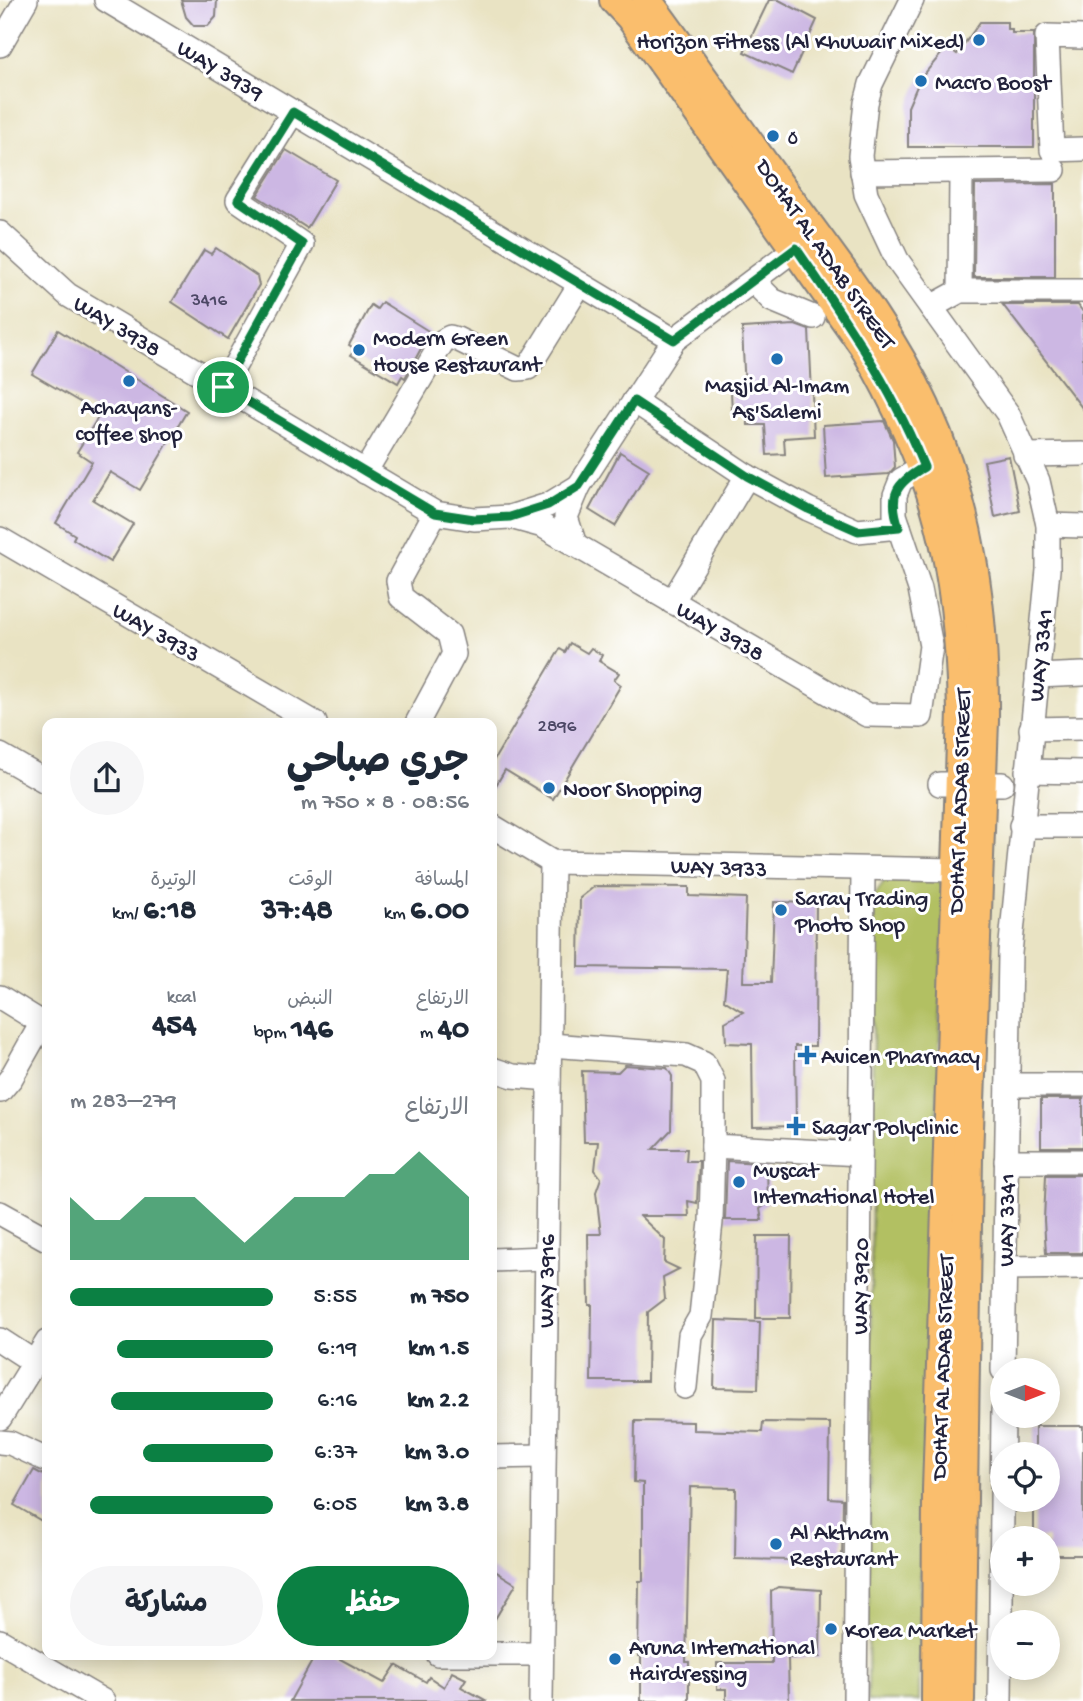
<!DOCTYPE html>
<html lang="ar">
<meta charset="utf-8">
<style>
:root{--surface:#fff;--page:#f6f6f7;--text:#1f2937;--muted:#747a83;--accent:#0b8043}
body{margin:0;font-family:"Gochi Hand","Playpen Sans Arabic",sans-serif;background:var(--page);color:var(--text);direction:rtl;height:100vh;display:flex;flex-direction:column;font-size:26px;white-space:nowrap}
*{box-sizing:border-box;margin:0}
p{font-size:23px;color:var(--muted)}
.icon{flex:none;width:38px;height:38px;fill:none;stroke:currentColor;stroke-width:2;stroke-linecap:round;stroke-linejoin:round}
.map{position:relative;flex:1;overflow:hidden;direction:ltr}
.sheet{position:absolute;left:42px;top:718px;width:455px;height:942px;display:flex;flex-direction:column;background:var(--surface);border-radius:14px;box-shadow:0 4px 18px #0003;direction:rtl}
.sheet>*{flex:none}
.needle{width:46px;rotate:90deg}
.tools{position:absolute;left:990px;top:1358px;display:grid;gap:14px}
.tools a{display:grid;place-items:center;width:70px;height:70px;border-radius:50%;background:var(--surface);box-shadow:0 4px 18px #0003;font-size:35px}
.pin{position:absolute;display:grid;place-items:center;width:60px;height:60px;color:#fff;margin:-30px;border:4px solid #fff;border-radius:50%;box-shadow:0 2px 7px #0007}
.round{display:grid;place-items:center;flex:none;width:74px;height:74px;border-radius:37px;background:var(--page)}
.head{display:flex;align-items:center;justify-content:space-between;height:119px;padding:0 28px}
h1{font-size:38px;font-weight:700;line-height:52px}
.figures{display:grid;grid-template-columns:repeat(3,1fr);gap:10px;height:119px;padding:7px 28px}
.figures div{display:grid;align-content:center}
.figures b{font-size:30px;font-weight:700}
.figures small{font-size:19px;font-weight:400}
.figures p{font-size:19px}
.chart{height:196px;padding:14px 28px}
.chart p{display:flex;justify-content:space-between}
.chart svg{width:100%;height:126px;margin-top:7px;fill:var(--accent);opacity:.7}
.button{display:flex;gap:14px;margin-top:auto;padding:14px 28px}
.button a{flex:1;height:80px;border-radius:42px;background:var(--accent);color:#fff;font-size:28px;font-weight:700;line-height:80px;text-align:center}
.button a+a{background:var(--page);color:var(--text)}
ul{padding:0 28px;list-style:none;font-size:23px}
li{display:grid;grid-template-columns:112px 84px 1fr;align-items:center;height:52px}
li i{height:18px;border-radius:9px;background:var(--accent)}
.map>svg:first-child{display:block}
.green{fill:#b2c062;stroke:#6a714e;stroke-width:2}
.building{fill:#ccb7e3}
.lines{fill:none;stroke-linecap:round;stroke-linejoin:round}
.minor-casing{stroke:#86827f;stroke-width:26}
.major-casing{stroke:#86827f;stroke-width:32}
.minor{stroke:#fff;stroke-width:23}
.major{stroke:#fabe6d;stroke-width:28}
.route-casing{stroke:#fff;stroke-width:14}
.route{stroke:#0b8043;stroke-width:9}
.poi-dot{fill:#1f6fb2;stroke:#fff;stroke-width:2.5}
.labels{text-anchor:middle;stroke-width:6;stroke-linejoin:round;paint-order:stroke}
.number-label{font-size:19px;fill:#4c4765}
.poi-label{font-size:23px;fill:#22223b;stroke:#fff;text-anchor:start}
.street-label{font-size:23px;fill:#22223b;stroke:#fff}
</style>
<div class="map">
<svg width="1083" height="1701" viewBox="0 0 1083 1701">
<rect width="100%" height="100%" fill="#fff"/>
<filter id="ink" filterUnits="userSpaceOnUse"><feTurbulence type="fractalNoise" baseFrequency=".0143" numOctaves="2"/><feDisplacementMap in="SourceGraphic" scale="14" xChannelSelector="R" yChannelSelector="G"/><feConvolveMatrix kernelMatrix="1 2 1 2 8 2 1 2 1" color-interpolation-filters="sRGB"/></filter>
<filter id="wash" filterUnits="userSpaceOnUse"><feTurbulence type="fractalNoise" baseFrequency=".00686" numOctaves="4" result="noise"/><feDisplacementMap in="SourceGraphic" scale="28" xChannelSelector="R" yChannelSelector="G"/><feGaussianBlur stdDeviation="1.57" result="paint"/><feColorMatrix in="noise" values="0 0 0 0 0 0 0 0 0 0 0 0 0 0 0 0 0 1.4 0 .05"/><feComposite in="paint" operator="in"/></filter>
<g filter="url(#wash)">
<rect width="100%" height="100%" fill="#e9e3c3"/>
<polygon class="green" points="886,879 938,880 945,888 920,1588 919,1701 868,1701 874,896"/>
<g id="blocks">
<g class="building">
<polygon points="181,0 217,0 216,17 208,26 194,26 186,17"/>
<polygon points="769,0 779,0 817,20 792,74 744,52"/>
<polygon points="980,22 1007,22 1007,29 1012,29 1012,33 1034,33 1034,147 908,147 908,107 920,79 947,47 957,54"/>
<polygon points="286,150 336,180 307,228 257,196"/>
<polygon points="1055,184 1055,277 974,277 975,185"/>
<polygon points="216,248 257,276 259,285 228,339 172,302 204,250 211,254"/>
<polygon points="382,302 430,332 405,378 402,376 398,383 351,355 355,349 349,345 371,305 377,309"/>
<polygon points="1003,305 1078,305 1083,312 1083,409"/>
<polygon points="795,325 809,330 814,436 784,438 785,454 767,455 765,425 748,425 747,411 732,412 731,391 745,391 742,328"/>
<polygon points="58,330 187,411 140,490 110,472 93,500 133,524 110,562 73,539 75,535 56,523 92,462 77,452 100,414 32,374"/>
<polygon points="884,421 893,440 895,467 889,474 826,478 823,425"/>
<polygon points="620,452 649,470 615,526 589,510"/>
<polygon points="1009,456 1020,511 995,517 984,461"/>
<polygon points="570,643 587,653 591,648 602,655 599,661 619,673 614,680 621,685 553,799 505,770 492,792 492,763 560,649 565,652"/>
<polygon points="595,886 689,887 689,896 746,898 743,982 771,982 774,902 816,903 815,1046 795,1046 796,1126 753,1127 752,1044 726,1043 725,1022 743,1012 724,1000 727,969 579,967 580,898"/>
<polygon points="625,1065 667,1068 672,1076 671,1130 653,1149 687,1149 686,1161 699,1161 697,1203 688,1201 689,1216 640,1216 665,1240 664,1262 679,1269 663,1277 665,1299 648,1312 647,1381 591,1381 592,1305 589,1305 588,1234 601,1234 596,1192 601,1178 595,1170 598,1142 584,1142 582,1071 618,1072"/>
<rect x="1041" y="1099" width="42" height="48"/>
<polygon points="727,1161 760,1163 767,1167 768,1203 760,1209 762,1220 725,1220"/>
<polygon points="1046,1175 1083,1175 1083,1253 1046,1253 1044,1220"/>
<polygon points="757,1236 791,1236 790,1318 756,1318"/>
<polygon points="716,1320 760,1322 758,1389 714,1388"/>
<polygon points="635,1421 693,1422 693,1430 762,1432 763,1422 830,1423 829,1498 843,1499 842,1561 735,1559 736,1488 690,1487 686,1662 689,1662 689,1701 641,1701 641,1656 638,1656 639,1581 643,1581 643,1483 634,1482"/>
<polygon points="1035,1426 1083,1426 1083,1555 1048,1555 1048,1538 1034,1538 1034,1500 1048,1500 1048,1454 1035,1454"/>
<polygon points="34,1470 47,1477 47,1524 14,1505"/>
<polygon points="492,1569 516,1584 492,1624"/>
<polygon points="778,1587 821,1590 820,1657 788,1658 789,1701 726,1701 726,1689 717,1689 717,1663 772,1663 771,1591"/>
<polygon points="316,1654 331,1654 384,1683 396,1665 426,1682 429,1677 444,1687 452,1672 466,1679 461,1687 487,1701 290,1701"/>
</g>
</g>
</g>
<g filter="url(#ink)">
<use href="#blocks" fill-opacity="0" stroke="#86827f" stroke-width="2"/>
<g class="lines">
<defs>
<g id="minor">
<polyline points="106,0 674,340"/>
<polyline points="912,0 871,84 866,103 860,156 866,194 897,260 1008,414 1038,481 1048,525 1048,570 1010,953 1003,1370"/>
<polyline points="1083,37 1047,36 1052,150 1083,149"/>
<polyline points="0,45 26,0"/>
<polyline points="862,172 1054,170"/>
<polyline points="0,233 68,295 435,513 474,519 510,517 548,505 579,486 674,340 796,248"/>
<polyline points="753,281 772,300 813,317"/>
<polyline points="960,291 961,172"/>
<polyline points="931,307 960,291 1083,291"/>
<polyline points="223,387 302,244 238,200 293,112"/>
<polyline points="634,401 747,476 808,509 857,531 899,527"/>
<polyline points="1025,455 1083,454"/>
<polyline points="365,472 443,341 450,337 457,339 518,369 528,368 580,284"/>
<polyline points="510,517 543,526 867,715 921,716 931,646 920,589 895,515 895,495 901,480 924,467"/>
<polyline points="1048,525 1083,526"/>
<polyline points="0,539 315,723"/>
<polyline points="575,545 566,517 579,486"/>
<polyline points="672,602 747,476"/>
<polyline points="1037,676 1083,674"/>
<polyline points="417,723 454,654 449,634 401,597 398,581 435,513"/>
<polyline points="1031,729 1083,728"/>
<polyline points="0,755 47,782"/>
<polyline points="1027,771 1083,772"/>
<polyline points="940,784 1002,784"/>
<polyline points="492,826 552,862 956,870"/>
<polyline points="1021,826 1083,826"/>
<polyline points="0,997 47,1026"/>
<polyline points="550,1045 686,1055 704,1063 713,1081 713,1146 860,1154"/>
<polyline points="492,1069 513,1076 549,1079"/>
<polyline points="1008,1085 1083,1085"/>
<polyline points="0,1091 11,1078 42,1023"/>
<polyline points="1006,1161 1083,1161"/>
<polyline points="0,1213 47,1239"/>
<polyline points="492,1260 545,1258"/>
<polyline points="1005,1268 1083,1267"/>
<polyline points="0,1340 34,1362"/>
<polyline points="685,1387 690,1335 701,1316 711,1222 713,1146"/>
<polyline points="0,1418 47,1342"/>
<polyline points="0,1442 10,1443 47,1460"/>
<polyline points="492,1457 542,1456"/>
<polyline points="0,1641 103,1701"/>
<polyline points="438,1654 541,1654"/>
<polyline points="541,1701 552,862"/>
<polyline points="855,1701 863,870"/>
<polyline points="1000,1701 1003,1410"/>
</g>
<g id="major">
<path d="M614,0L630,17L863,345C937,472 959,566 962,711L937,1490L936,1701"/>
<path d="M647,0C695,65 741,132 789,198C838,265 890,330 925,406C971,506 985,612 984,721L968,1157L960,1701"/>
</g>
</defs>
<use href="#minor" class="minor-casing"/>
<use href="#major" class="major-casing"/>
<use href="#minor" class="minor"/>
<use href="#major" class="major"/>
</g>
</g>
<g class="lines" filter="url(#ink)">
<defs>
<path id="route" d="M293,112L674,340L796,248C843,316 889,382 921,460L924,467C896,483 888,495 899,527L858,531L808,509L747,476L634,401L579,486L548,505L510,517L474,519L435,513L223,387L302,244L238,200Z"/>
</defs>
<use href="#route" class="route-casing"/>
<use href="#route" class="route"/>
</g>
<g class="poi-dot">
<circle cx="979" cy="40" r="7"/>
<circle cx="921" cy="81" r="7"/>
<circle cx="773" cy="136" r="7"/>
<circle cx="359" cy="350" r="7"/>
<circle cx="777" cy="359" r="7"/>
<circle cx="129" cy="381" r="7"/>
<circle cx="549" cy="788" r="7"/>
<circle cx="781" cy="910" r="7"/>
<path d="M803.5 1044.5h7v7h7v7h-7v7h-7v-7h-7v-7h7z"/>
<path d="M792.5 1115.5h7v7h7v7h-7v7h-7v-7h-7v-7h7z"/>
<circle cx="739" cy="1182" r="7"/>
<circle cx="776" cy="1544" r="7"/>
<circle cx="831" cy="1629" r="7"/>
<circle cx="615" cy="1659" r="7"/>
</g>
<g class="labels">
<g class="number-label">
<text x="209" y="305">3416</text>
<text x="557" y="731">2896</text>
</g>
<g class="poi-label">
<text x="965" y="48" text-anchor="end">Horizon Fitness (Al Khuwair Mixed)</text>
<text x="935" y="89">Macro Boost</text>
<text x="787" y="144">ه</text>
<text x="373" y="345">Modern Green<tspan x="373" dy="26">House Restaurant</tspan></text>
<text x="777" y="392" text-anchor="middle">Masjid Al-Imam<tspan x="777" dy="26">As'Salemi</tspan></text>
<text x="129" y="414" text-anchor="middle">Achayans-<tspan x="129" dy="26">coffee shop</tspan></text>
<text x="563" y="796">Noor Shopping</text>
<text x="795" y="905">Saray Trading<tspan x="795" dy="26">Photo Shop</tspan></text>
<text x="821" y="1063">Avicen Pharmacy</text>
<text x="812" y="1134">Sagar Polyclinic</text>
<text x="753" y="1177">Muscat<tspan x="753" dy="26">International Hotel</tspan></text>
<text x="790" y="1539">Al Aktham<tspan x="790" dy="26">Restaurant</tspan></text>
<text x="845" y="1637">Korea Market</text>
<text x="629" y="1654">Aruna International<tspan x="629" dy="26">Hairdressing</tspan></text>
</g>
<g class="street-label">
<text transform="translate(221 69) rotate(31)" y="8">WAY 3939</text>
<text transform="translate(827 253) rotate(55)" y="8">DOHAT AL ADAB STREET</text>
<text transform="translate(118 325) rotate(31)" y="8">WAY 3938</text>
<text transform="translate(721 630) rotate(30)" y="8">WAY 3938</text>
<text transform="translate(157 631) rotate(30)" y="8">WAY 3933</text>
<text transform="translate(1039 655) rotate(-84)" y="8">WAY 3341</text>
<text transform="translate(958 801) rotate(-88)" y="8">DOHAT AL ADAB STREET</text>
<text transform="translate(719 866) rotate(2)" y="8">WAY 3933</text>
<text transform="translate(1005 1220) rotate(-89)" y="8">WAY 3341</text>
<text transform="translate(545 1281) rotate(-89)" y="8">WAY 3916</text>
<text transform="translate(859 1286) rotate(-89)" y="8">WAY 3920</text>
<text transform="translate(941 1367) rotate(-88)" y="8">DOHAT AL ADAB STREET</text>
</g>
</g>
</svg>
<div class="tools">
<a><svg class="needle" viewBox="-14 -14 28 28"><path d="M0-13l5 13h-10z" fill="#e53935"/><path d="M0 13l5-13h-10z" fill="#747a83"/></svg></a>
<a><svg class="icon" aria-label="locate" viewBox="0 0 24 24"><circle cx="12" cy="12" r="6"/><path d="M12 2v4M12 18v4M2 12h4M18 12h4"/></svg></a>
<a>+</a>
<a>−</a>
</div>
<div class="pin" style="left:223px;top:387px;background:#1e9e55"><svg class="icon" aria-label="arrive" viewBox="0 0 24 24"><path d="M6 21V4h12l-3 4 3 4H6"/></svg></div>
<section class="sheet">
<div class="head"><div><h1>جري صباحي</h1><p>08:56 · 8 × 750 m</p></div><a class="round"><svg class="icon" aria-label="share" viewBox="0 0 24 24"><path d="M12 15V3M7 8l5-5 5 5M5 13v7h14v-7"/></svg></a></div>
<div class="figures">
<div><p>المسافة</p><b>6.00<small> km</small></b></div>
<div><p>الوقت</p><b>37:48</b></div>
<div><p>الوتيرة</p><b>6:18<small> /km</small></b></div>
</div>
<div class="figures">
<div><p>الارتفاع</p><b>40<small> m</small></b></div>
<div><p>النبض</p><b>146<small> bpm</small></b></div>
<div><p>kcal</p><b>454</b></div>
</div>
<div class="chart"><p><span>الارتفاع</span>279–283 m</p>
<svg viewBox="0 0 160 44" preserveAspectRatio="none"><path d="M0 44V22L10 30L20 30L30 22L40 22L50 22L60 30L70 38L80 30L90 22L100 22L110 22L120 14L130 14L140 6L150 14L160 22V44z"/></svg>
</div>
<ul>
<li><b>750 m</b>5:55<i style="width:100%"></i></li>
<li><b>1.5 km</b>6:19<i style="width:77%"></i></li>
<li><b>2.2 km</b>6:16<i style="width:80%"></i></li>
<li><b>3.0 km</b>6:37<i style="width:64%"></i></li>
<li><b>3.8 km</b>6:05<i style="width:90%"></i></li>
</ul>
<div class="button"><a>حفظ</a><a>مشاركة</a></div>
</section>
</div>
